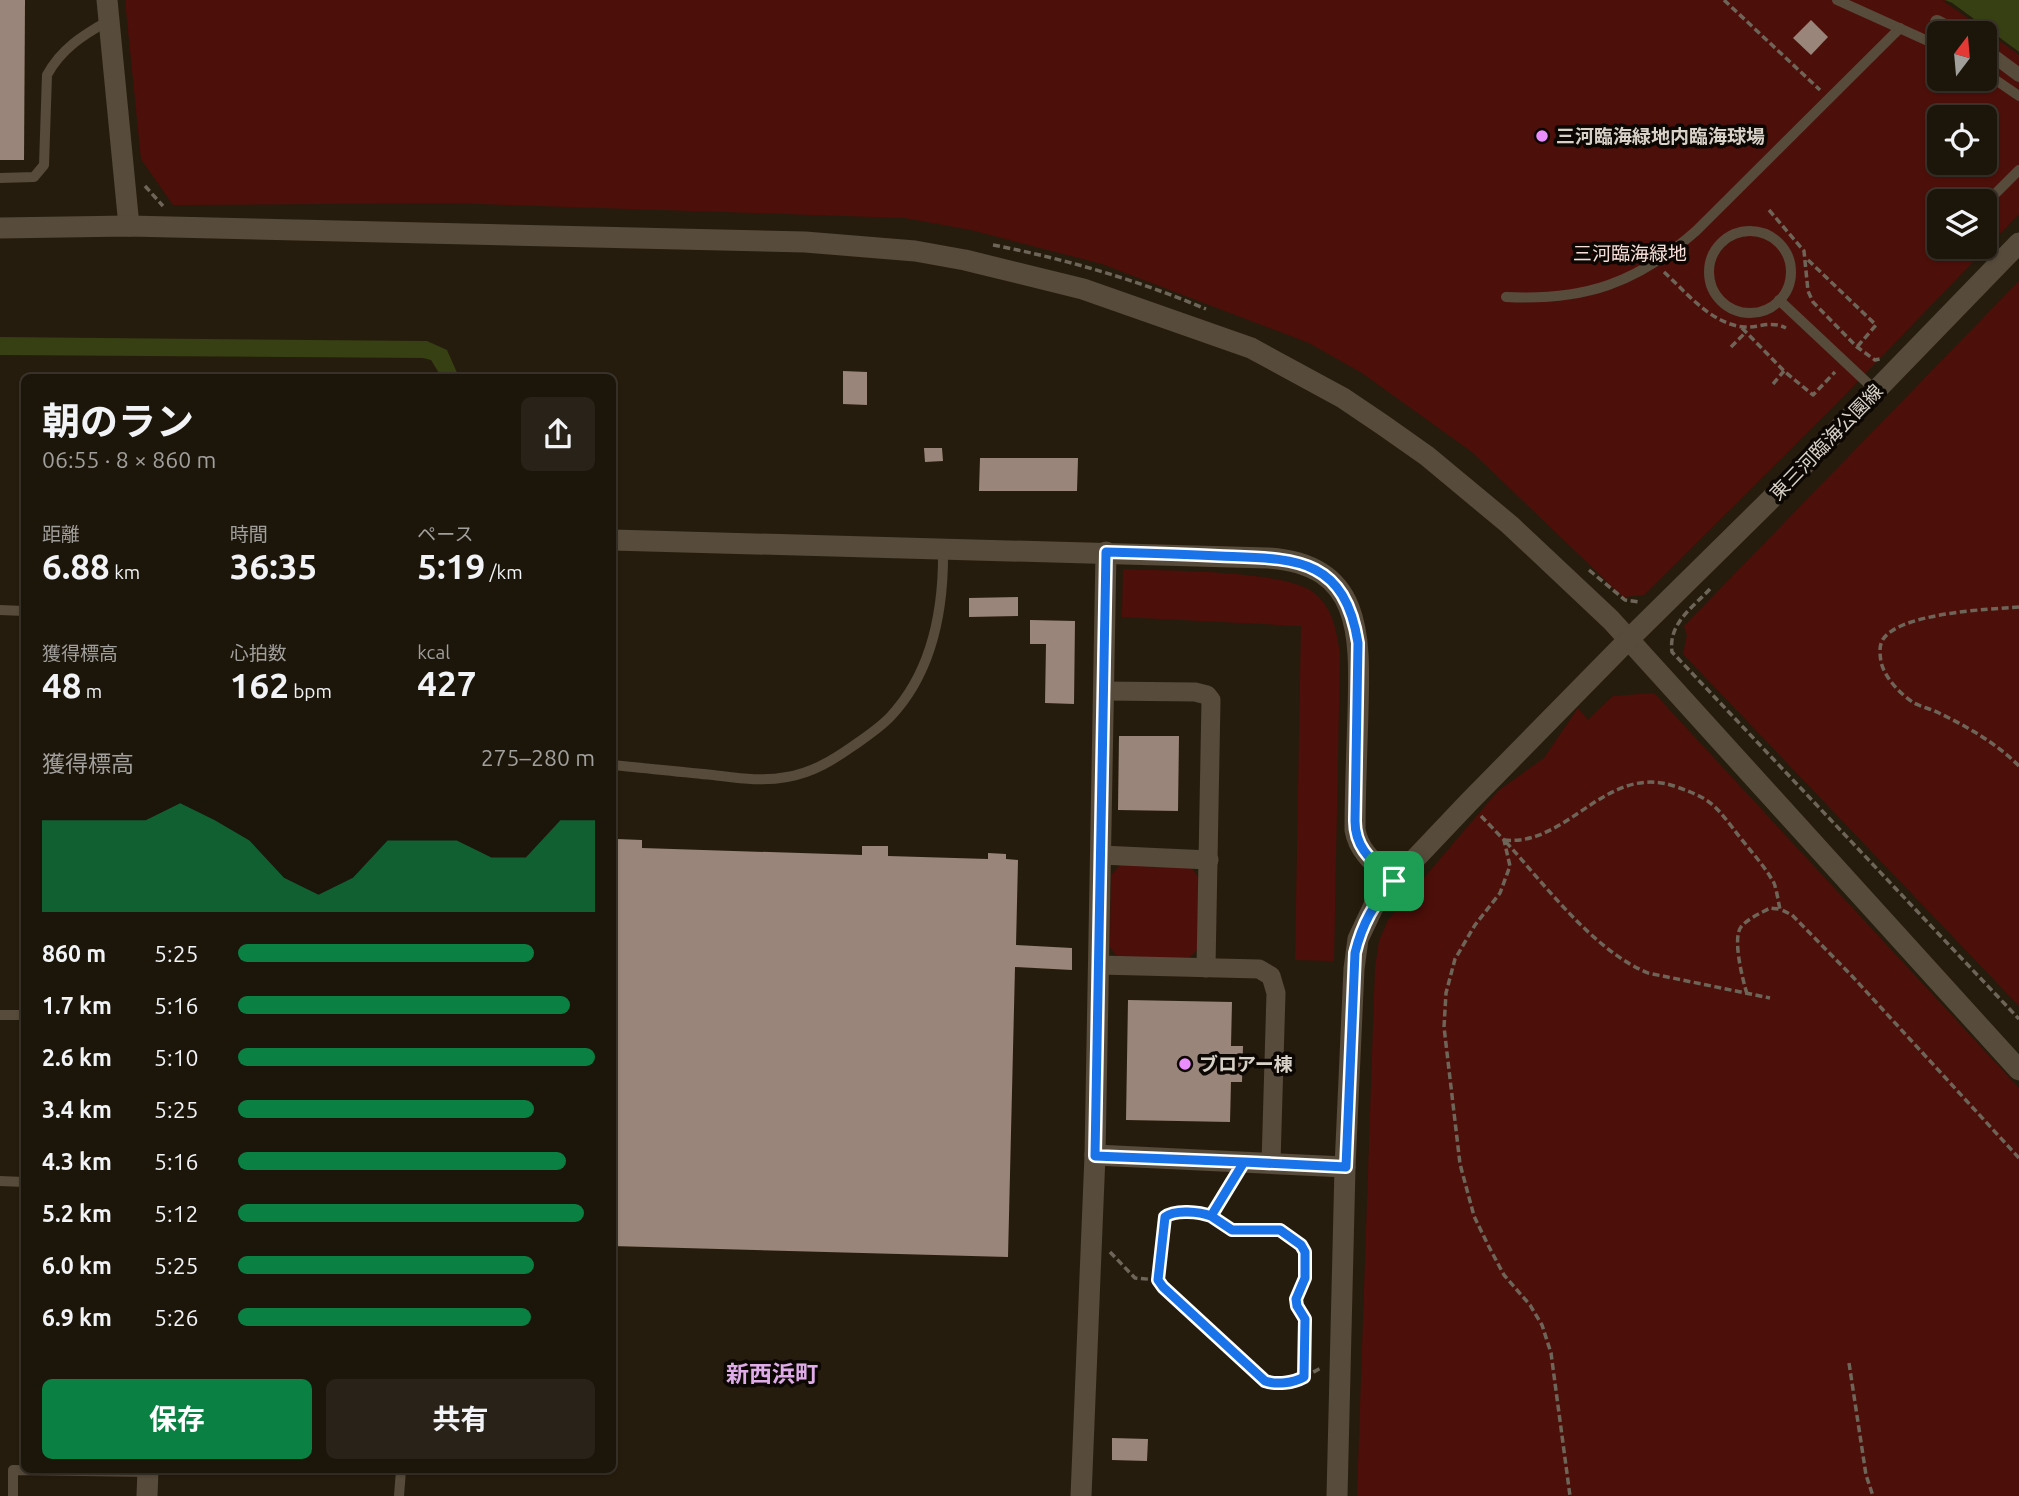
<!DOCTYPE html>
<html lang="ja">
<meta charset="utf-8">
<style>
:root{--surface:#1c150a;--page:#292218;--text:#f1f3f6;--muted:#a09f9c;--line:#3a342b;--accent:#0b8043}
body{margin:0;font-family:Ubuntu,"Noto Sans JP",sans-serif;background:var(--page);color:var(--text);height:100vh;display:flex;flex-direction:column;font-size:26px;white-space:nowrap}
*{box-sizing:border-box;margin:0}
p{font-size:23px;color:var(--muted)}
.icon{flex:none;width:38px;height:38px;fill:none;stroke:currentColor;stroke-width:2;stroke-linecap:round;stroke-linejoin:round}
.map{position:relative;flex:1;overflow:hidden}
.details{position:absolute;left:21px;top:374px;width:595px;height:1099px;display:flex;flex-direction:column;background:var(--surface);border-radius:10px;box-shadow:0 2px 5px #0004,0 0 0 2px var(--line)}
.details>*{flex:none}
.needle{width:46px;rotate:16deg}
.fabs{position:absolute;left:1927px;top:21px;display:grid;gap:14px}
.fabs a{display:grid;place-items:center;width:70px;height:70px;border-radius:10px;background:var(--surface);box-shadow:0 2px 5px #0004,0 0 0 2px var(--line);font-size:35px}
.pin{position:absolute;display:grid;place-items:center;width:60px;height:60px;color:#fff;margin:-30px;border-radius:14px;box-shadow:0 4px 10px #0006}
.round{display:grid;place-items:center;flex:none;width:74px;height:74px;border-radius:10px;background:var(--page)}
.overview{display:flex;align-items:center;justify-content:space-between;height:119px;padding:0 21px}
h1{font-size:38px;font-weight:700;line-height:52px}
.metrics{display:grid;grid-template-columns:repeat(3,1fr);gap:10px;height:119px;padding:7px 21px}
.metrics div{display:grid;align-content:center}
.metrics b{font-size:35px;font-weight:700}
.metrics small{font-size:19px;font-weight:400}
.metrics p{font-size:19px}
.chart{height:196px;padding:14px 21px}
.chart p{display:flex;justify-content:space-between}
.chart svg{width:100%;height:126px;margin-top:7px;fill:var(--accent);opacity:.7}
.primary-button{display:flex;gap:14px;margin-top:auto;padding:14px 21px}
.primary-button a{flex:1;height:80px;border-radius:10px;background:var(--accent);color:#fff;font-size:28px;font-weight:700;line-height:80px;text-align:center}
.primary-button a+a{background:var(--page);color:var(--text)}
ul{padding:0 21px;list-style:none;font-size:23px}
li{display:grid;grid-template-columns:112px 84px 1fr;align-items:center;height:52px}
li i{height:18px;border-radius:9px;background:var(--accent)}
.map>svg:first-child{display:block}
.green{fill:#4d0f09;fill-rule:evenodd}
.water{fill:#364012}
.pier{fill:#261c0d}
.building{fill:#998579}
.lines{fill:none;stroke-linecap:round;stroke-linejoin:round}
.path{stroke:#6e6559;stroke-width:3.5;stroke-dasharray:7 3.5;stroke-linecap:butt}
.service{stroke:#574b3b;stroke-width:10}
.pedestrian{stroke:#574b3b;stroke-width:14}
.minor{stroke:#574b3b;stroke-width:19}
.tertiary{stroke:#574b3b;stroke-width:21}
.secondary{stroke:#574b3b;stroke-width:21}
.route-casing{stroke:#fff;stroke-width:14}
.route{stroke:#1a73e8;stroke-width:9}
.poi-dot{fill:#ea8dfd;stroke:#0c0703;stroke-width:2.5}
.labels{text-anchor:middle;stroke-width:7;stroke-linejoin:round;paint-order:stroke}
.poi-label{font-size:19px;font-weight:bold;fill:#d8d1c8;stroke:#0c0703;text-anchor:start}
.park-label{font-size:19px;fill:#f7ded9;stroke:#0c0703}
.street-label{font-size:19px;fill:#d8d1c8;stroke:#0c0703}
.quarter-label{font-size:23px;font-weight:bold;fill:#dface9;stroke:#0c0703}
</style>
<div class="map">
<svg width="2019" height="1496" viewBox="0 0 2019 1496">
<rect width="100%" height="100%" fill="#261c0d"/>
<g class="green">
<path d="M125,0H1945L2019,52V214L1839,401L1644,595L1623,597L1472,452L1362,373L1309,343L1102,264L971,230L905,218L450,203L173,205L141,159ZM1939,33H1984V79H1939ZM1939,117H1984V163H1939ZM1939,201H1984V247H1939Z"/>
<polygon points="2019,281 2019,1006 1683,654 1687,635 1684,626"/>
<path d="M1123,569C1164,571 1284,570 1313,592C1333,607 1336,630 1340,653L1334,961L1295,960L1301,626L1122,617Z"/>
<polygon points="1654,693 2019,1088 2019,1496 1357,1496 1375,968 1379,941 1388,920 1498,791 1544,758 1578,708 1588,720 1613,696"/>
<polygon points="1121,864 1189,865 1199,878 1197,950 1187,960 1119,959 1110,947 1111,875"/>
</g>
<g class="water">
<polygon points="1945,0 2019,0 2019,52 1952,3"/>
<polygon points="0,337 427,341 447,350 458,375 442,378 431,360 423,358 0,355"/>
</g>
<polygon class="pier" points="1942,0 1952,3 2019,52 2019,55"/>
<g class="building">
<polygon points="0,0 25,0 24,160 0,160"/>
<polygon points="1811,20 1828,37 1811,55 1793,38"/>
<polygon points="843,371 867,372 867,405 843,404"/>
<polygon points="924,448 942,448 943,461 925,462"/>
<polygon points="980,458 1078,458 1077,491 979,491"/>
<polygon points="1018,597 1018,616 969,617 969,598"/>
<polygon points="1030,620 1075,621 1074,704 1045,703 1046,644 1030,644"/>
<polygon points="1119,736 1179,736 1178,811 1118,810"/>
<polygon points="616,839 642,840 642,848 862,855 862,846 888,846 888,856 988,859 988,853 1006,854 1006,859 1018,860 1016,945 1072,948 1072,970 1015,967 1008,1257 612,1246 612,847 615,847"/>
<polygon points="1128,1000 1232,1002 1231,1046 1243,1046 1242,1082 1231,1082 1230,1122 1126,1120"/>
<polygon points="1112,1438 1148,1439 1147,1461 1112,1460"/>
</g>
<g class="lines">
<g class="path">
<polyline points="1724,0 1820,90"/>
<polyline points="145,186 163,206"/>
<polyline points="1769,210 1804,251 1808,291 1813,302 1857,347 1875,360 1880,359"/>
<path d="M993,245C1066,259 1137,280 1206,309"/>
<polyline points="1808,260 1876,325 1857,347"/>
<path d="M1664,272C1686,292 1711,324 1744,327C1760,328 1770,320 1786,328"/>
<polyline points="1742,328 1784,371 1813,395 1835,372"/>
<polyline points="1731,347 1745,333"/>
<polyline points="1773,384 1784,371"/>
<polyline points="1589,570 1625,600 1640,602"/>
<path d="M1710,589C1692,608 1668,624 1672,652L2019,1019"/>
<path d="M2019,607C1990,609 1896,613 1882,641C1879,647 1880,655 1881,662C1885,678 1900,694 1914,703C1922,707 1931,709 1939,713C1968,727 1996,743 2019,766"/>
<polyline points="1481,816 1504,840 1510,866 1500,893 1475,925 1455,959 1446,993 1444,1027 1460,1164 1474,1216 1488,1245 1504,1275 1530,1305 1542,1325 1551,1353 1570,1496"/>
<path d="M1504,840C1569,847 1606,761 1677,787C1707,798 1712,801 1732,827C1745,845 1763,863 1774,883C1777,891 1778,901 1780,909L1792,915L1852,976L2019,1158"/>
<path d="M1506,842C1545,885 1594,951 1648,973L1770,998"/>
<path d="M1747,994C1743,981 1732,938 1741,927C1747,919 1761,913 1770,908L1779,909"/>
<path d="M1170,1213C1183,1213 1201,1210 1213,1217C1220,1220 1224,1228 1231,1230C1247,1234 1265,1226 1281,1230C1314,1239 1308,1276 1296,1299L1305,1319L1304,1377L1296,1381H1265L1163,1287L1158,1280L1165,1217Z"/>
<polyline points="1211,1216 1232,1181"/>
<polyline points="1110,1252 1135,1278 1158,1280"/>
<polyline points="1849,1363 1866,1475 1873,1496"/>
<polyline points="1304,1377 1321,1368"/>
</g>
<g class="service">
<polyline points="1837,0 1939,46"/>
<polyline points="1984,72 2019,96"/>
<path d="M0,178L34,177L44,165L47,75C61,49 83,35 108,21"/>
<polyline points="1984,205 2019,170"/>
<circle cx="1750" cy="272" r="41"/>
<path d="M1506,297C1585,301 1637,283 1696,231L1900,28"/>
<polyline points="1779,300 1876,391"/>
<polyline points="0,610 24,611"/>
<path d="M612,765C646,768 679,772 713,775C738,778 762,782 787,777C812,773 833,760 853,746C866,737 881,727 891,716C933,671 944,607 943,548"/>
<polyline points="0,1015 24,1015"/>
<polyline points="0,1181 24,1182"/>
<polyline points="13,1496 13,1470 148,1472"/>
<polyline points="399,1496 401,1470"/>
</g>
<g class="pedestrian">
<polyline points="1937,22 1958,33"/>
<polyline points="1984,49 2019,75"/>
</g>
<g class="minor">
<polyline points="1104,691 1195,692 1207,695 1211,700 1206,968"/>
<polyline points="1101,855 1209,860"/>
<polyline points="1099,965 1259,969 1271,976 1276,993 1271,1163"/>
</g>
<g class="tertiary">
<polyline points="107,0 129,226"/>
<polyline points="0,228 129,226 805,242 915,251 965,260 1083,289 1251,348 1343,398 1383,425 1427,456 1510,525 1611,620 2019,1070"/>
<path d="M612,540L1268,558C1363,564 1360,636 1358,711C1357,750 1355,790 1355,830C1359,853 1377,865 1394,881"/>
<polyline points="1095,1155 1345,1167"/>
<polyline points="147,1496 148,1470"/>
<polyline points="1081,1496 1095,1155 1106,552"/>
<polyline points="1337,1496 1345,1167 1354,969 1358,939 1377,899 1468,803 1629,639"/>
</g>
<polyline class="secondary" points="1629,639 1768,502 2019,243"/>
</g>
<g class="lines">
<defs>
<path id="route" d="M1394,881C1374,862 1355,850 1355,821L1358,643C1344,555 1293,559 1219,556C1181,554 1144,553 1106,552L1095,1156L1244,1162L1211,1216C1200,1212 1175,1209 1165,1217L1158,1280L1163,1287L1265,1381C1277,1385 1293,1383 1304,1377L1305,1319L1297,1306L1296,1299L1305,1278V1252L1301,1245L1280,1230H1232L1211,1216L1244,1162L1346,1167L1355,953C1362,924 1374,903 1394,881"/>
</defs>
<use href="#route" class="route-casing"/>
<use href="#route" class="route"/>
</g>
<g class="poi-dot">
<circle cx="1542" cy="136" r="7"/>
<circle cx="1185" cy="1064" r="7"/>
</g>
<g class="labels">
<g class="poi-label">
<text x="1556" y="143">三河臨海緑地内臨海球場</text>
<text x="1199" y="1071">ブロアー棟</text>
</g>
<g class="park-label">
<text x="1630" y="260">三河臨海緑地</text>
</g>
<g class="street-label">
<text transform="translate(1826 442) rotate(-46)" y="7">東三河臨海公園線</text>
</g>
<g class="quarter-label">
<text x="772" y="1382">新西浜町</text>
</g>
</g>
</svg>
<div class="fabs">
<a><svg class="needle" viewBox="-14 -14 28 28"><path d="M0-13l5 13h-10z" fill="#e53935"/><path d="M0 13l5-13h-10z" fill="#a09f9c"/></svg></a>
<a><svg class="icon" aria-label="locate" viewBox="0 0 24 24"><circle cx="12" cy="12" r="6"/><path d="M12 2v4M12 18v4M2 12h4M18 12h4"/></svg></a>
<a><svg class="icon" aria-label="layers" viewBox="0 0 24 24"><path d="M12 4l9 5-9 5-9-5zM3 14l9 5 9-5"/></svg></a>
</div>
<div class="pin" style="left:1394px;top:881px;background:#1e9e55"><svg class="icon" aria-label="arrive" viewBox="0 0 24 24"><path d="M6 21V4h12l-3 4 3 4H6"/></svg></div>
<section class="details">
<div class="overview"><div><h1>朝のラン</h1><p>06:55 · 8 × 860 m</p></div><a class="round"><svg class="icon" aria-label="share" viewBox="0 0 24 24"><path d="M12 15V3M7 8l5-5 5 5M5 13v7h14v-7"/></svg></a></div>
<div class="metrics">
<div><p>距離</p><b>6.88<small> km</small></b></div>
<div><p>時間</p><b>36:35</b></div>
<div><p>ペース</p><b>5:19<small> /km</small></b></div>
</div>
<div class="metrics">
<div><p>獲得標高</p><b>48<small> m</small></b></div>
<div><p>心拍数</p><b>162<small> bpm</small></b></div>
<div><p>kcal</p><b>427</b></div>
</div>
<div class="chart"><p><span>獲得標高</span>275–280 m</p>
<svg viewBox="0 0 160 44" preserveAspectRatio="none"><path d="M0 44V12L10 12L20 12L30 12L40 6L50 12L60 19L70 32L80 38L90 32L100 19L110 19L120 19L130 25L140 25L150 12L160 12V44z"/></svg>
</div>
<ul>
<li><b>860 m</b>5:25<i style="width:83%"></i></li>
<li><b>1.7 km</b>5:16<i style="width:93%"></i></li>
<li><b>2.6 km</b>5:10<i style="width:100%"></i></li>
<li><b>3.4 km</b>5:25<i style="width:83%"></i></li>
<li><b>4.3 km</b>5:16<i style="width:92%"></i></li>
<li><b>5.2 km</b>5:12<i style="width:97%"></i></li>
<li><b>6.0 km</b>5:25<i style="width:83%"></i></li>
<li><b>6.9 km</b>5:26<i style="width:82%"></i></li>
</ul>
<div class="primary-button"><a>保存</a><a>共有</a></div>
</section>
</div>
